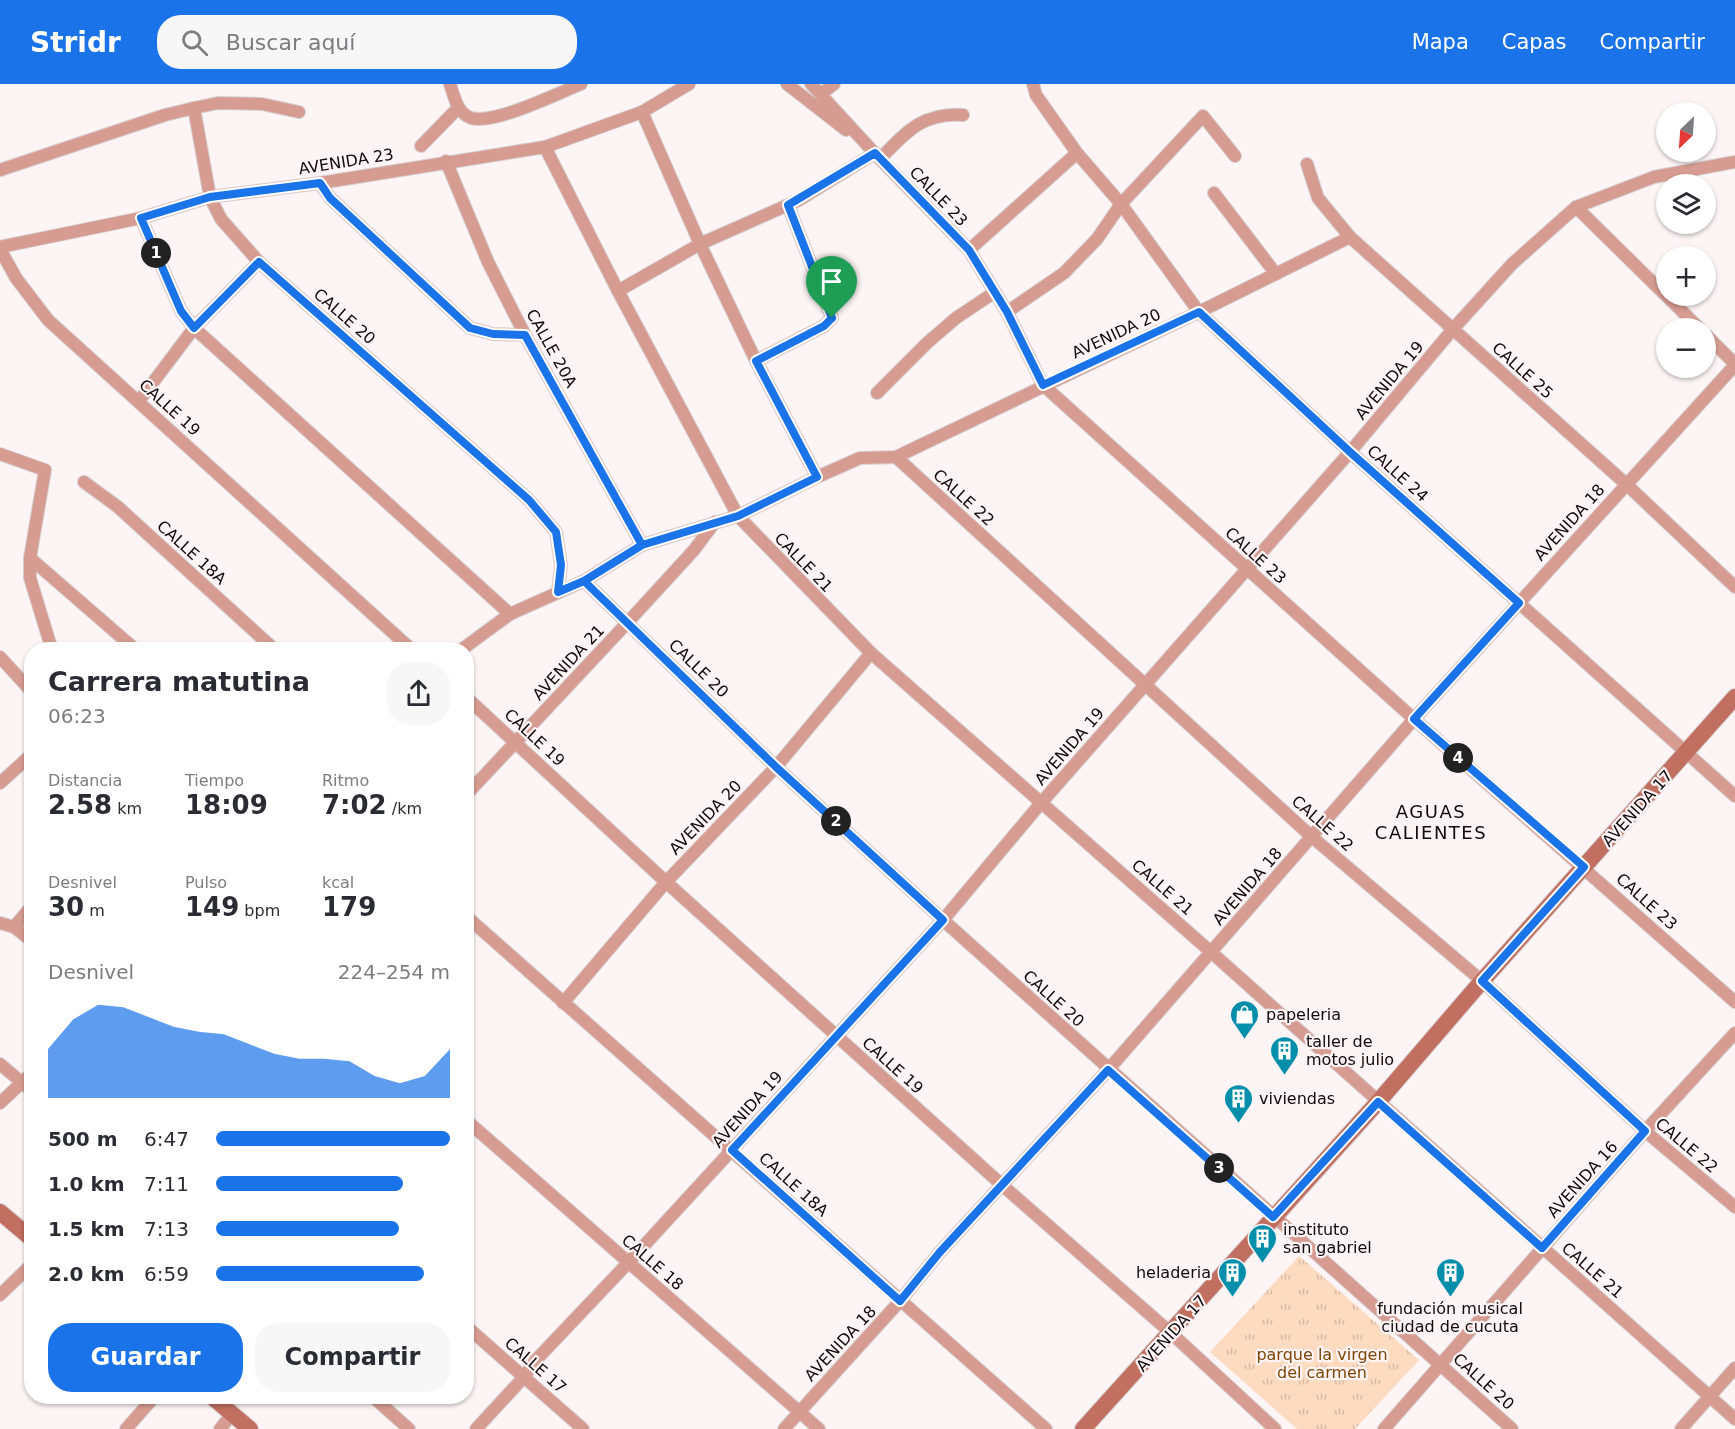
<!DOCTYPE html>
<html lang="es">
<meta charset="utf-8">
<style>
:root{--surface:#fff;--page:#f7f7f7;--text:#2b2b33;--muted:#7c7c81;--accent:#1a73e8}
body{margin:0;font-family:"DejaVu Sans",sans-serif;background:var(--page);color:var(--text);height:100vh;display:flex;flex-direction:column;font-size:22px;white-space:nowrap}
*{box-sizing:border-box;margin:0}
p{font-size:20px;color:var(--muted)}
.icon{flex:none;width:33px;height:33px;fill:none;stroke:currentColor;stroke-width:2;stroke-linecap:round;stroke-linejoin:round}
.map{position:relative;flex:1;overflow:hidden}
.sheet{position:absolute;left:24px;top:558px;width:450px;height:762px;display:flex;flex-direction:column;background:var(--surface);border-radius:24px;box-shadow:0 2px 4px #0004}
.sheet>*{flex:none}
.needle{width:39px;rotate:205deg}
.fabs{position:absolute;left:1656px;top:18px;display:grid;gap:12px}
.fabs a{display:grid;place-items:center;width:60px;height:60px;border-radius:50%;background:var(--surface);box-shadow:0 2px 4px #0004;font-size:30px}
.pin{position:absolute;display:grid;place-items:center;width:51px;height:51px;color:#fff;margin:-62px -26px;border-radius:50% 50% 50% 0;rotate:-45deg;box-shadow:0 0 6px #0007}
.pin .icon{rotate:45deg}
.km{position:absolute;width:30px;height:30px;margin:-15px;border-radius:50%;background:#222;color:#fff;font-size:16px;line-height:30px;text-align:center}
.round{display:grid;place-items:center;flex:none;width:63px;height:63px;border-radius:24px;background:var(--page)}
.headline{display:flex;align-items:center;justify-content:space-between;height:102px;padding:0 24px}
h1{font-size:27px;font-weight:800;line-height:45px}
.metrics{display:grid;grid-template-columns:repeat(3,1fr);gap:9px;height:102px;padding:6px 24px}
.metrics div{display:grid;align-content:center}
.metrics b{font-size:26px;font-weight:800}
.metrics small{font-size:16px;font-weight:400}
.metrics p{font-size:16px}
.chart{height:168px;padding:12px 24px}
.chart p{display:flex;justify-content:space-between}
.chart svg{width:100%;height:108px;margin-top:6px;fill:var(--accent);opacity:.7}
.cta{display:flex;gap:12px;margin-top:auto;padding:12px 24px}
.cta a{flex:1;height:69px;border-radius:24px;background:var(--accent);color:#fff;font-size:24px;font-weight:800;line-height:69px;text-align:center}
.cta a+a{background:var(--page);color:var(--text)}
ul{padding:0 24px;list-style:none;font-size:20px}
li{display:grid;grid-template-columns:96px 72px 1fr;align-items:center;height:45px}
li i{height:15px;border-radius:8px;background:var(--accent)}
header{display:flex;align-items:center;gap:36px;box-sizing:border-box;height:84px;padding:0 30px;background:var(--accent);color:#fff}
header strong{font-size:28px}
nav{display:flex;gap:33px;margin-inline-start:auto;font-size:21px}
.search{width:420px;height:54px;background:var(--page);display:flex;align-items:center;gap:15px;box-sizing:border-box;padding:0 21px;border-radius:24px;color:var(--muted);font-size:22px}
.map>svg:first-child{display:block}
.park{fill:url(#park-tufts)}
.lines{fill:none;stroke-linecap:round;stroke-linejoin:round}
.street-casing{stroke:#d7ced0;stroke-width:14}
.secondary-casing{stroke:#d7ced0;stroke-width:18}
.street{stroke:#d69c91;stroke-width:12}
.secondary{stroke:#c16f60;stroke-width:16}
.route-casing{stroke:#fff;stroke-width:12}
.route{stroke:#1a73e8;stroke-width:8}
.labels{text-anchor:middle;stroke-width:4.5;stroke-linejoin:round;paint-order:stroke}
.street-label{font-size:16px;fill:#15080c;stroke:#fcf4f5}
.poi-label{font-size:16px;fill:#15080c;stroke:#fcf4f5;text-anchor:start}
.park-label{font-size:16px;fill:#7e4505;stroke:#fcf4f5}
.neighbourhood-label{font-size:18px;letter-spacing:1.5px;fill:#15080c;stroke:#fcf4f5}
</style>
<header>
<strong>Stridr</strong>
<div class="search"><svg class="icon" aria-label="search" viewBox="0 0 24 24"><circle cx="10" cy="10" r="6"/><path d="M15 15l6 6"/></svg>Buscar aquí</div>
<nav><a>Mapa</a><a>Capas</a><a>Compartir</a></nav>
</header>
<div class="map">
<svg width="1735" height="1345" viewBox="0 0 1735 1345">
<defs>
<pattern id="park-tufts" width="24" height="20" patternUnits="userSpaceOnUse" patternTransform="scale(1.5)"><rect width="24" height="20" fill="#fddbc1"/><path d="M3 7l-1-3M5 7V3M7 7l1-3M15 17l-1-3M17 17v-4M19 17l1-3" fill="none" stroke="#d8baa5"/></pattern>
</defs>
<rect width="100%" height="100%" fill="#fcf4f5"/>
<polygon class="park" points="1299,1172 1419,1276 1355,1345 1297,1345 1210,1268"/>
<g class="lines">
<defs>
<g id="street">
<path d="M450,0C454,12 457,29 471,34C494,41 558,9 581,0"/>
<polyline points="787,0 846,46"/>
<polyline points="811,0 880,75 969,166 1007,228 1043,301 1414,635 1735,918"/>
<polyline points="1033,0 1036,11 1077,69 1121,120 1199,228 1350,368 1735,712"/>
<polyline points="821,10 834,0"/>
<polyline points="194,24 210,113 221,135 259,178 529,416 556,448 561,481 558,508"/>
<polyline points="642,28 700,160 756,277 817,393"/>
<polyline points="421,62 458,24"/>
<polyline points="545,63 618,207 738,432 871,569 1211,868 1735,1335"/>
<path d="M880,75C906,48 923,28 963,31"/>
<polyline points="446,77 488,178 525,251 642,461"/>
<polyline points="1307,80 1318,114 1350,153 1626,400 1735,503"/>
<polyline points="0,86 165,31 194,24 218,19 262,20 299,28"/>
<polyline points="320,99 330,114 470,244 493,250 525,251"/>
<polyline points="1214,109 1276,190"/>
<polyline points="1576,123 1699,244"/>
<polyline points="141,134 181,227 194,244 510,530"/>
<polyline points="0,163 141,134 210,113 320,99 545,63 642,28 689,0"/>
<polyline points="0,165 16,194 48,236 412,566"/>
<polyline points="969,166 1077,69"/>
<polyline points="618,207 700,160 799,116 875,69"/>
<polyline points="1007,228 1064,189 1097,155 1121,120 1203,32 1235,72"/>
<polyline points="1706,251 1735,280"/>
<polyline points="756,277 824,242 832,234 788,121"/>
<polyline points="877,309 927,259 956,234 995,208"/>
<polyline points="139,317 194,244 259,178"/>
<polyline points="0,370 45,386 30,474 30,494 52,566"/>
<polyline points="896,373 1312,753 1482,897 1645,1047 1735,1123"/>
<polyline points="84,398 118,423 275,566"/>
<polyline points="30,474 136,566"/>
<polyline points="584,497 776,683 943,836 1512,1345"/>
<polyline points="461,566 510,530 584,497 642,461 738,432 817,393 860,374 896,373 1199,228 1350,153"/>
<polyline points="0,573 32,608"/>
<polyline points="466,613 666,798 1002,1101 1171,1249 1275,1345"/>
<polyline points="0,699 32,670"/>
<polyline points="466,711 628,538 694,466 715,438"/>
<polyline points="466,832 1046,1345"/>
<polyline points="0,839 14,843 32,857"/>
<polyline points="14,843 32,822"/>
<polyline points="563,919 666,798 776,683 871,569"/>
<polyline points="0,980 32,1007"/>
<polyline points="0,1019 32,989"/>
<polyline points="466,1036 819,1345"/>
<polyline points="0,1211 32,1180"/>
<polyline points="466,1242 583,1345"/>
<polyline points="372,1312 409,1345"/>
<polyline points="126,1345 155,1312"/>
<polyline points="220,1345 232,1330"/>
<polyline points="476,1345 524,1293 535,1277 628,1179 943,836 1041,719 1350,368 1453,245 1512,180 1576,123 1654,93 1735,78"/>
<polyline points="784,1345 900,1217 940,1168 1108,986 1414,635 1735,281"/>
<polyline points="1384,1345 1645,1047 1735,949"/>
<polyline points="1681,1345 1735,1284"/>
</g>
<g id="secondary">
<polyline points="0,1128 32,1155"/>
<polyline points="211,1312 250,1345"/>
<polyline points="1083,1345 1378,1018 1482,897 1735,613"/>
</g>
</defs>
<use href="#street" class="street-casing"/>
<use href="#secondary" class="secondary-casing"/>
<use href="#street" class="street"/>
<use href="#secondary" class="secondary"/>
</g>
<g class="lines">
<defs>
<polyline id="route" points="832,234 824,242 756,277 817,393 738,432 642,461 584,497 558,508 561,481 556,448 529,416 259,178 194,244 181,227 141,134 210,113 320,99 330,114 470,244 493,250 525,251 642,461 584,497 776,683 943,836 732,1066 900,1217 940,1168 1108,986 1273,1133 1378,1018 1542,1164 1645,1047 1482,897 1584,783 1414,635 1519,519 1350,368 1199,228 1043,301 1007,228 969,166 875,69 788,121 832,234"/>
</defs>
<use href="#route" class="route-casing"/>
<use href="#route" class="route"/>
</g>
<defs>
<symbol id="shop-pin" viewBox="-11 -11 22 30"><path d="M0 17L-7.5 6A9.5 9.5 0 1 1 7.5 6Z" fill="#008eab" stroke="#fcf4f5"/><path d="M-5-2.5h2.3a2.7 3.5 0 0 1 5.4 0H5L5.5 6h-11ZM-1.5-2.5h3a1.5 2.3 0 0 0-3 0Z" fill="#fff"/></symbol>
<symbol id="building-pin" viewBox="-11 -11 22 30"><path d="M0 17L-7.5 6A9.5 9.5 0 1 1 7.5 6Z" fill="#008eab" stroke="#fcf4f5"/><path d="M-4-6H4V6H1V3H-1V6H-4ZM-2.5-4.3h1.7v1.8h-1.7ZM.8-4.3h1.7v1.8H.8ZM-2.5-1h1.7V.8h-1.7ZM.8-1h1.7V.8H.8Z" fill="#fff"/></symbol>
</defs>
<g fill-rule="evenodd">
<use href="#shop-pin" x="1228" y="914" width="33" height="45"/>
<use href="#building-pin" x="1268" y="950" width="33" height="45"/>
<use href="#building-pin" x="1222" y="998" width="33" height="45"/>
<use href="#building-pin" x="1246" y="1138" width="33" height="45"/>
<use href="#building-pin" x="1216" y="1172" width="33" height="45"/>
<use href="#building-pin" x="1434" y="1172" width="33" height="45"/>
</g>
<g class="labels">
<g class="street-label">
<text transform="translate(346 77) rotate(-9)" y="6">AVENIDA 23</text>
<text transform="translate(939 112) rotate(46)" y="6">CALLE 23</text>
<text transform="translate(345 232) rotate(41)" y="6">CALLE 20</text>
<text transform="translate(1116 249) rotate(-25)" y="6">AVENIDA 20</text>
<text transform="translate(552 264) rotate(61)" y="6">CALLE 20A</text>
<text transform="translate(1523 286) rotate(42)" y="6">CALLE 25</text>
<text transform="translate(1389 296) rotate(-50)" y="6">AVENIDA 19</text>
<text transform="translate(170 323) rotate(42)" y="6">CALLE 19</text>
<text transform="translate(1398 389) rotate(42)" y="6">CALLE 24</text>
<text transform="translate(964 413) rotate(42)" y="6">CALLE 22</text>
<text transform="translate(1569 438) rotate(-48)" y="6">AVENIDA 18</text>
<text transform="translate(192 468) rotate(42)" y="6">CALLE 18A</text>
<text transform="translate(1256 471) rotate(42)" y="6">CALLE 23</text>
<text transform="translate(804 478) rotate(46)" y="6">CALLE 21</text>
<text transform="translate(568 578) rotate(-47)" y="6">AVENIDA 21</text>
<text transform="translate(699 584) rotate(44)" y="6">CALLE 20</text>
<text transform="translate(535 653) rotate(43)" y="6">CALLE 19</text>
<text transform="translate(1069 662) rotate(-49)" y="6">AVENIDA 19</text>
<text transform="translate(1637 724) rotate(-48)" y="6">AVENIDA 17</text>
<text transform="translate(705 733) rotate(-46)" y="6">AVENIDA 20</text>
<text transform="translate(1323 739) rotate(41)" y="6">CALLE 22</text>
<text transform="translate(1247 802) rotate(-49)" y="6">AVENIDA 18</text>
<text transform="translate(1163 803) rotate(41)" y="6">CALLE 21</text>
<text transform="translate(1647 817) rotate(42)" y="6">CALLE 23</text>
<text transform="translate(1054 914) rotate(42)" y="6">CALLE 20</text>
<text transform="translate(893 981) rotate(42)" y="6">CALLE 19</text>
<text transform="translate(747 1025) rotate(-48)" y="6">AVENIDA 19</text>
<text transform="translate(1687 1061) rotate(40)" y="6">CALLE 22</text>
<text transform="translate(1582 1095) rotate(-48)" y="6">AVENIDA 16</text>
<text transform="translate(794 1100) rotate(42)" y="6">CALLE 18A</text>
<text transform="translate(653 1178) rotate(41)" y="6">CALLE 18</text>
<text transform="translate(1593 1186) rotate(41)" y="6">CALLE 21</text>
<text transform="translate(1171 1249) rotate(-48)" y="6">AVENIDA 17</text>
<text transform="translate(840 1259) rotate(-47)" y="6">AVENIDA 18</text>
<text transform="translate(536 1281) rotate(41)" y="6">CALLE 17</text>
<text transform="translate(1484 1297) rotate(42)" y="6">CALLE 20</text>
</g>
<g class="poi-label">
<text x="1266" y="936">papeleria</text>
<text x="1306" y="963">taller de<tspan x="1306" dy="18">motos julio</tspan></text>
<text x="1259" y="1020">viviendas</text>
<text x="1283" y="1151">instituto<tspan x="1283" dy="18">san gabriel</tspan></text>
<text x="1211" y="1194" text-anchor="end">heladeria</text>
<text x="1450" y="1230" text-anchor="middle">fundación musical<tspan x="1450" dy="18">ciudad de cucuta</tspan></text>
</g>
<g class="park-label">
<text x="1322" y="1276">parque la virgen<tspan x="1322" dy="18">del carmen</tspan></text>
</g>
<g class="neighbourhood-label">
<text x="1431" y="734">AGUAS<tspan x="1431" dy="21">CALIENTES</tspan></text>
</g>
</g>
</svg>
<div class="fabs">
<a><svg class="needle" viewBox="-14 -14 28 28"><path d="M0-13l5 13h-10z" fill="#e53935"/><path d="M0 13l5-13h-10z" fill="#7c7c81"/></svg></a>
<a><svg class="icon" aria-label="layers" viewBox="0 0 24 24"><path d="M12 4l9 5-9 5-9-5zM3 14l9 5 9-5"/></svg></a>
<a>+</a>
<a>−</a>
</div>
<div class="pin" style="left:832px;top:234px;background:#1e9e55"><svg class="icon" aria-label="arrive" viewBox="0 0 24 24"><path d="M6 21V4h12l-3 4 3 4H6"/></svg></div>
<b class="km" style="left:156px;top:169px">1</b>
<b class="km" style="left:836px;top:737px">2</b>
<b class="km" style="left:1219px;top:1084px">3</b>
<b class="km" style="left:1458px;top:674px">4</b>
<section class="sheet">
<div class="headline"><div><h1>Carrera matutina</h1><p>06:23</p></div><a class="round"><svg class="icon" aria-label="share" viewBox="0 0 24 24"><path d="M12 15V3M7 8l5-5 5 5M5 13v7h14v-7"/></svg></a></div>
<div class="metrics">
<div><p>Distancia</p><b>2.58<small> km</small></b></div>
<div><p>Tiempo</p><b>18:09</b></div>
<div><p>Ritmo</p><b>7:02<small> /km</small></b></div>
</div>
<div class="metrics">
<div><p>Desnivel</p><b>30<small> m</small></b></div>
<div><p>Pulso</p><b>149<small> bpm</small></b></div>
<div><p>kcal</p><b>179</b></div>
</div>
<div class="chart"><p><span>Desnivel</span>224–254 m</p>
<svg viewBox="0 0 160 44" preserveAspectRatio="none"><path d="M0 44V24L10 12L20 6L30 7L40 11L50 15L60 17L70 18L80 22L90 26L100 28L110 28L120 29L130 35L140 38L150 35L160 24V44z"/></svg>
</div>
<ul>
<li><b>500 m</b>6:47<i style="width:100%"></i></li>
<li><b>1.0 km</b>7:11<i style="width:80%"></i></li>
<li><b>1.5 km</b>7:13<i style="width:78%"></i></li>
<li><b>2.0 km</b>6:59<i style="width:89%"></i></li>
</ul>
<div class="cta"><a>Guardar</a><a>Compartir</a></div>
</section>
</div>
